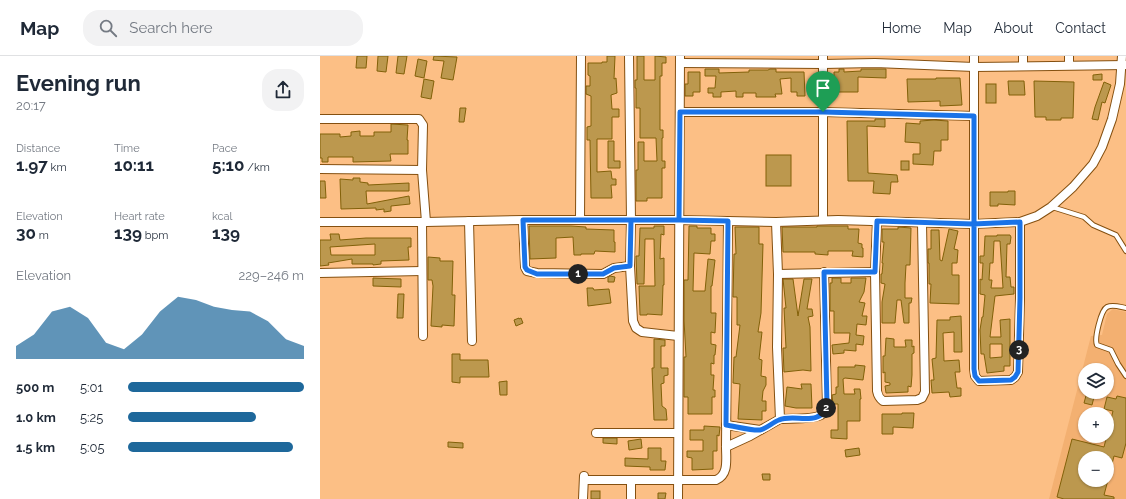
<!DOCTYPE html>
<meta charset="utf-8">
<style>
:root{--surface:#fff;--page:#f2f2f3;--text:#1f2937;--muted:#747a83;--line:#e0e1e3;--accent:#1e689b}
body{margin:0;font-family:Raleway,sans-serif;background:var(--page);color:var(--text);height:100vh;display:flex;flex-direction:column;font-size:15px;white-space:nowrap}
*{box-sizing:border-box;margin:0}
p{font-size:13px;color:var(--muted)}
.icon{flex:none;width:22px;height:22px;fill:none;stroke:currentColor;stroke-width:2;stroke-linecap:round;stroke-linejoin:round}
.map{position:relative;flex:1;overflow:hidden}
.drawer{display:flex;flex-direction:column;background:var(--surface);width:320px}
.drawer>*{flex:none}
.controls{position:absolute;left:758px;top:307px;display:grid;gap:8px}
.controls a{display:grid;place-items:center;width:36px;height:36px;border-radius:50%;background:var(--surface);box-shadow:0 1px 3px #0004;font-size:20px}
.pin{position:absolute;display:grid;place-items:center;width:34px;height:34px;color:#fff;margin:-41px -17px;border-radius:50% 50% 50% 0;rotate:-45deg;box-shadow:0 0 4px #0007}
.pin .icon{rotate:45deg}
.km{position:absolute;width:20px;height:20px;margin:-10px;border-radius:50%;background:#222;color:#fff;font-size:11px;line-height:20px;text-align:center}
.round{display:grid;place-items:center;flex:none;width:42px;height:42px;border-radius:16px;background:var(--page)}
.summary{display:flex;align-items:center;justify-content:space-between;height:68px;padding:0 16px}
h1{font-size:22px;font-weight:700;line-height:30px}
.metrics{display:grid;grid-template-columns:repeat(3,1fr);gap:6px;height:68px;padding:4px 16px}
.metrics div{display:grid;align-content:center}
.metrics b{font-size:17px;font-weight:700}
.metrics small{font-size:11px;font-weight:400}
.metrics p{font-size:11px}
.chart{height:112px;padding:8px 16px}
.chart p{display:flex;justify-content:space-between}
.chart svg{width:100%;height:72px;margin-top:4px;fill:var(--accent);opacity:.7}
ul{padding:0 16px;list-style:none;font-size:13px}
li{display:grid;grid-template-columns:64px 48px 1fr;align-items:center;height:30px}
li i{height:10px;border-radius:5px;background:var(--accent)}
header{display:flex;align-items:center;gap:24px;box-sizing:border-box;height:56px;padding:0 20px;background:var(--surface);border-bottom:1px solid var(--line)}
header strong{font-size:19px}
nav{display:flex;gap:22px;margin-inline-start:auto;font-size:14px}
.search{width:280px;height:36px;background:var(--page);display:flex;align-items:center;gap:10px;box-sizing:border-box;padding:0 14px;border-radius:16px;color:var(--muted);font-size:15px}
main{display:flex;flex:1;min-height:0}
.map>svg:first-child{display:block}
.built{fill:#f3b071;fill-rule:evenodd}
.building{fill:#bc984e;stroke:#826109;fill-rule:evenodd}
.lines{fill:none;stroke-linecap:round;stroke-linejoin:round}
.service-casing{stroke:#855010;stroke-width:6}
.minor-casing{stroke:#855010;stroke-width:10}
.service{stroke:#fff;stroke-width:4}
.minor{stroke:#fff;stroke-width:8}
.route-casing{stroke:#fff;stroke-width:8}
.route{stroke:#1a73e8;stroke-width:5}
</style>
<header>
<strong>Map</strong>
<div class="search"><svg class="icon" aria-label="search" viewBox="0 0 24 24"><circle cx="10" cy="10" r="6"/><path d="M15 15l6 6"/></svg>Search here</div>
<nav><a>Home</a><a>Map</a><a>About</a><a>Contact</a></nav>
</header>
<main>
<section class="drawer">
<div class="summary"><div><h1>Evening run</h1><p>20:17</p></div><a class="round"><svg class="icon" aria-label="share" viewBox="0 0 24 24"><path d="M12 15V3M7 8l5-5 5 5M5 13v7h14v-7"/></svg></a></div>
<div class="metrics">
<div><p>Distance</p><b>1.97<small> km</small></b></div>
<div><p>Time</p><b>10:11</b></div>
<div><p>Pace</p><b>5:10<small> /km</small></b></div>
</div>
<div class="metrics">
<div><p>Elevation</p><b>30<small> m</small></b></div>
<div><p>Heart rate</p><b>139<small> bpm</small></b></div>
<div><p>kcal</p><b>139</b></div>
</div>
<div class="chart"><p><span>Elevation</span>229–246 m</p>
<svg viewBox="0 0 160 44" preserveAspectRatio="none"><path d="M0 44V36L10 29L20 15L30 12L40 19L50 34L60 38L70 29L80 15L90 6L100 8L110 12L120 14L130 15L140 21L150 32L160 36V44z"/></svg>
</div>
<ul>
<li><b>500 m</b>5:01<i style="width:100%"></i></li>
<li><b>1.0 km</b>5:25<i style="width:73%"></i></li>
<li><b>1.5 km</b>5:05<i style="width:94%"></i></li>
</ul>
</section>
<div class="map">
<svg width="806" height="443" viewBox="0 0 806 443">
<rect width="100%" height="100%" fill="#fcbf85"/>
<path class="built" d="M793,253L806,256V443H729L771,280L782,279L787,258ZM765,314H787V336H765ZM765,358H787V380H765ZM765,402H787V424H765Z"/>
<g class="building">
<polygon points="37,0 47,0 46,12 36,12"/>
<polygon points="58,0 68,0 66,16 57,15"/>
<polygon points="78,0 87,0 84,18 76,17"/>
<polygon points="114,0 137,1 133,24 121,22 124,5 113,4"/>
<polygon points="287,0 295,0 294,23 296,22 297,37 291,39 292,53 299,53 299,61 292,61 292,83 277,83 277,116 291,115 292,123 296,123 296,129 291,129 292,142 271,142 270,84 267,84 267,71 271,70 271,40 266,38 266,30 270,30 270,20 268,19 268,7 282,7 282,6 287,6"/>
<polygon points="317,0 324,0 324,24 335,24 335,0 346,1 346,7 342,7 342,20 340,20 340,74 343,74 343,82 342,82 342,105 345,105 345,112 342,112 342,142 327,142 327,145 316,145 316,114 318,114 318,86 324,86 324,105 337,105 336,82 320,82 320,52 316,52 316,32 315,32 315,24 317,24"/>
<polygon points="98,3 107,5 104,22 95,20"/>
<polygon points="385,13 399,13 399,17 429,16 429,14 448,14 450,13 456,13 456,16 484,16 485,40 477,40 477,36 471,36 471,22 460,23 462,38 455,38 456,41 436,41 436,37 423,37 423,41 416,41 416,35 401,36 401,41 393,41 393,37 388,37 388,32 395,32 396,20 385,20"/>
<polygon points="519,13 524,13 524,16 541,15 541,13 566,13 566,22 538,21 538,36 514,36 514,16 519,16"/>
<polygon points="368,16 380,16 380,36 373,36 373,40 365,40 365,28 368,28"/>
<polygon points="782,18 782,24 773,24 773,19"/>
<polygon points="616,22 640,22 642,49 620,50 620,45 588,46 587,23 616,23"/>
<polygon points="104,23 114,25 111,43 101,41"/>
<polygon points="688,25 704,25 705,39 689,39"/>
<polygon points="714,25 754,26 753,62 741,62 741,64 726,64 726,61 715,61"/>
<polygon points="784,26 791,29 785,47 782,46 778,64 772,63 775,51"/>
<rect x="666" y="28" width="10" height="19"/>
<polygon points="140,52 146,52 144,66 139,66"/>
<polygon points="555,63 565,63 565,71 547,70 548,117 577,119 578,126 571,126 570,138 553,137 554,125 528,125 527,65 555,65"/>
<polygon points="614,64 628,65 628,84 621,84 621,95 614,95 613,109 593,108 593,98 600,98 600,87 585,86 586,67 600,68 600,65"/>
<polygon points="71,68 88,69 87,84 88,84 88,98 70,98 71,105 33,106 33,101 8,101 8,106 2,106 2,102 0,102 0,78 20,78 20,81 31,80 31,76 40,75 40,80 54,80 54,76 71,76"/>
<polygon points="288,85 294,85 294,105 300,105 300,112 288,112"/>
<rect x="446" y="99" width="25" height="31"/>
<rect x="581" y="105" width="8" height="9"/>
<polygon points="33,122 40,122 40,126 48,127 48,129 89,127 89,135 46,135 47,148 89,140 90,148 71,150 71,155 64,156 64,153 56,154 56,152 21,153 20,123 33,124"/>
<polygon points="0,125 5,125 6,142 0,142"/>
<polygon points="688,135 695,135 695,149 678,148 678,150 670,150 670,136 688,136"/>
<polygon points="209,170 251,170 266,171 266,173 294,174 294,186 295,186 295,196 275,195 274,198 261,198 261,199 254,199 253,181 236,182 236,202 210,203"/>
<polygon points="334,170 344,170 344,179 341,178 340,203 344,202 344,229 343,229 342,259 327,258 327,259 320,259 319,230 335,230 334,183 325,183 324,228 317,228 316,200 319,200 320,172 334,172"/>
<polygon points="369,170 377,170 377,172 391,172 391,178 395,178 395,185 391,185 390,198 374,197 373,235 385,235 388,203 395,204 392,230 391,230 391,257 396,257 395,277 391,276 391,288 396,289 395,299 394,299 394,308 391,307 391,319 394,319 393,334 395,334 395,341 392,341 392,358 368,358 368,341 364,341 364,301 366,301 364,264 364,224 368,224"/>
<polygon points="497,170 528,170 528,173 539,173 538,187 542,188 542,192 543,192 543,201 532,200 533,195 508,195 508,199 495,198 495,196 463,196 462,171 497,171"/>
<polygon points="415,171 439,171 439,188 443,188 441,257 438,276 442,276 439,303 442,304 441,320 446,321 446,329 443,335 442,345 446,345 446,355 442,355 442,364 418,363 420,328 413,327 414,301 416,301 420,269 417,269 417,241 413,241 414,198 416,198"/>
<polygon points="578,171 591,172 590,209 586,209 585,227 585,242 592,242 591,247 589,247 589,267 584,267 581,244 577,244 575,267 562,267 562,246 565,228 561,227 561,218 562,218 563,207 562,207 564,186 562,186 562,173 578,173"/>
<polygon points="629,173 638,175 634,193 638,194 637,207 632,207 632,219 639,219 639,248 610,247 611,228 609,228 609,207 608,207 608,193 611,193 611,174 619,174 620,204 622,205"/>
<path d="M10,178H19L20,184L46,182H91V191H88L89,204L61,205V208L53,209V208H32V203L8,207L9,209L0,210V184H11ZM55,188V199H11L10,191Z"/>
<path d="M677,179H690L691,181L690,188H687L686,221H690L691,231H694V238L675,240L670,281H681L680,264L690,263V310H684V315L667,317L664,298H661L660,274L662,261H663L665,239L660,238V223L662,224L663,207H660V200H664L665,180H677ZM674,185H680L683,232H671L672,224H669L670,207H673ZM670,288H682V301L670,302Z"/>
<polygon points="108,201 120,202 120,205 133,205 132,239 135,239 134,270 122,269 122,271 111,270 113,230 112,224 108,224"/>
<polygon points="290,220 295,221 294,226 288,226 288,221"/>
<polygon points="53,222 81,223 81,231 53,230"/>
<polygon points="512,222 521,222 521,227 531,227 531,222 546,222 544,236 539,246 545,247 542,260 547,260 546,269 537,268 536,279 544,280 543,289 536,288 536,295 524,294 524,297 513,298 512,289 529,287 530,277 514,277 514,255 510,255 510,227 512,227"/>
<polygon points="463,223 473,223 478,260 484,223 492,223 487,253 492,253 493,260 488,261 490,271 491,315 483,314 464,316 463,292 466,292 464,252 466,252"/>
<polygon points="267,232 273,232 274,234 289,233 291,247 268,250"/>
<polygon points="78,238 84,238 83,262 77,262"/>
<polygon points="641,260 642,296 634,296 634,276 623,277 624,305 639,304 640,316 635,316 637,332 641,332 641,340 630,341 629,336 612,337 611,324 614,324 612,303 616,302 617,264 630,264 630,261"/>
<polygon points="199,262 199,263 201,262 203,267 196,270 194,264"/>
<polygon points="566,282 574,283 574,291 586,291 585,284 592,284 592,291 594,290 594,297 592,298 592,319 591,331 588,330 588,336 566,337 565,330 570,329 570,327 565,326 565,316 563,317 563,300 565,300"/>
<polygon points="334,283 345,284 345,290 341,290 341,312 348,312 348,319 344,320 344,327 341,328 342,350 346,353 347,364 334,364 332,312 334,312"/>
<polygon points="132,298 140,298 140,304 168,304 169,321 140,321 140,327 132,326"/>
<polygon points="535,309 545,310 543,324 525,322 523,323 524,338 535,338 534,333 540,333 541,343 540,343 540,365 527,365 527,383 511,382 511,374 518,374 518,348 513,348 512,339 516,338 516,331 518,331 518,311 535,311"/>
<polygon points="187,325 187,339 180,339 179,326"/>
<polygon points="481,328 491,328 492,352 476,352 465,350 467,331 482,333"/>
<polygon points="767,336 775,337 772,349 764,347"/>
<polygon points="797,340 806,342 806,387 802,402 794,400 789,420 787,420 787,402 765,402 765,424 788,424 784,439 794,441 794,443 744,443 737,441 752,383 784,391 793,355 784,353 787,341 796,343"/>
<polygon points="582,357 594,357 593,372 573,371 573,378 562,378 562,358 582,358"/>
<polygon points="384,370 400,371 399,380 397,379 397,395 393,395 393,413 372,414 372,402 367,401 367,395 383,395 383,384 370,384 370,374 384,374"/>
<polygon points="283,382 297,382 297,388 283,387"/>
<polygon points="321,383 322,392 309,394 308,385"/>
<polygon points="128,386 143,387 143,392 128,391"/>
<polygon points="328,392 341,392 341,405 346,405 345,414 330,414 330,411 305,410 305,402 328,403"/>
<polygon points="539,392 540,399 526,401 525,394"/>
<polygon points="442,418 450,418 450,424 443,424"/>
<rect x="271" y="435" width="9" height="8"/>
<polygon points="338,437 346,437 345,443 338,443"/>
</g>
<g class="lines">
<defs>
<g id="service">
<polyline points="732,151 764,161 773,169 796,179 806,195"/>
<path d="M806,252C800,251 793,248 787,251C781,254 774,283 777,289L791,294L798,308L806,320"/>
</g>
<g id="minor">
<polyline points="309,0 311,164 310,210 313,265 316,272 322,276 358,280"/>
<polyline points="503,0 503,164"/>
<polyline points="654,0 654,313 655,320 659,325 691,324 695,321 698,316 700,243 700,166"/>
<polyline points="703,0 703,10"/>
<polyline points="361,7 503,8 555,7 654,11 806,9"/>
<polyline points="749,9 749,0"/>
<polyline points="360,56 503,56 654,60"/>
<polyline points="0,63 99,63 103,69 102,114 106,166"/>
<polyline points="0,113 102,114"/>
<polyline points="203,164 205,211 207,215 217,217 283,218 294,212 310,210"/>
<polyline points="260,164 261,0"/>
<polyline points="149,165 152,285"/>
<path d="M557,165L555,216L557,335C558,340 559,342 563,345L597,344L602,342L605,336L602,167"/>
<polyline points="0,166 106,166 203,164 359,164 456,166 518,164 653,168 700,166 717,160 731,151 753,131 773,108 782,91 792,63 800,28 802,0"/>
<polyline points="102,166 103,280"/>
<path d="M456,166L458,218L457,291L460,363C470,362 492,364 501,359C505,357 506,353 507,349L504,216"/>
<polyline points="0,217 102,215"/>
<polyline points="458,218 555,216"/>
<polyline points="406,369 440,374"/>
<polyline points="276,377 358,377"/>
<polyline points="406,391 430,380 460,363"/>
<path d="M264,424H396C409,419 406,403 406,391L408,165"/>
<polyline points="263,443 264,420"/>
<polyline points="311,443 311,424"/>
<polyline points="358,443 360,0"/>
</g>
</defs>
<use href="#service" class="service-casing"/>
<use href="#minor" class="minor-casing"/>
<use href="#service" class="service"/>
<use href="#minor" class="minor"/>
</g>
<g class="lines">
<defs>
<path id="route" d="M503,56H360L359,164H203L205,211L207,214L217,218H283L294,212L310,210L311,164H359L408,165L406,369C414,370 433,375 440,374C446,373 453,366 459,364C474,357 501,372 507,349L504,216H555L557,165L653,168L700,166V242L698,316L695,321L691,324L659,325L655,320L654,313V60L503,56"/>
</defs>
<use href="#route" class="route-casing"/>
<use href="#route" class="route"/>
</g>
</svg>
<div class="controls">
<a><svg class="icon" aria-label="layers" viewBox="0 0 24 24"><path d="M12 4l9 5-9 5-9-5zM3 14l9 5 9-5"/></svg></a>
<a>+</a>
<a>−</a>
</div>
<div class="pin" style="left:503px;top:56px;background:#1e9e55"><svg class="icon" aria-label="arrive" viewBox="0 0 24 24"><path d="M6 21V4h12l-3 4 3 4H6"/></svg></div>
<b class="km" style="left:258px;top:218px">1</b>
<b class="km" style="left:506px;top:352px">2</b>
<b class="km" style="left:699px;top:294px">3</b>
</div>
</main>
